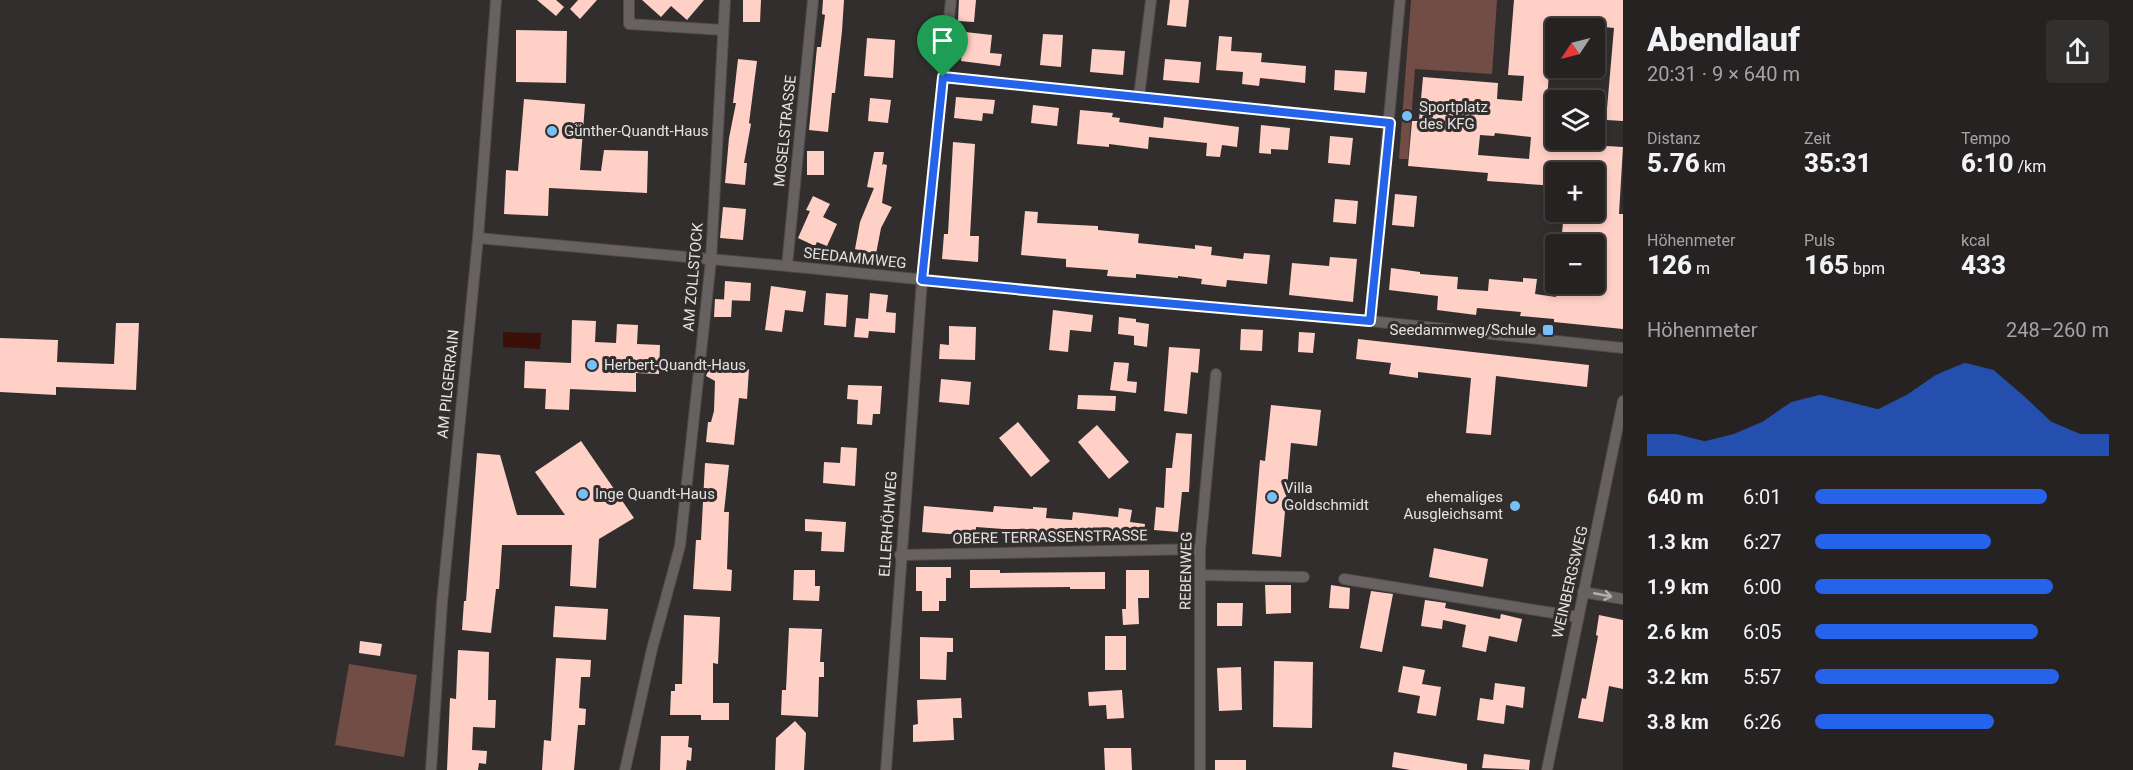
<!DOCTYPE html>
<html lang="de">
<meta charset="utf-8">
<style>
:root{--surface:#262222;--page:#322f2f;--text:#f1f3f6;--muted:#a4a4a5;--line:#423f40;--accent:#2563eb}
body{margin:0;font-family:Roboto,sans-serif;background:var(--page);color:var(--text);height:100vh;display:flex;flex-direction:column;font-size:22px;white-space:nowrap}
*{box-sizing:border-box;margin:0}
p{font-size:20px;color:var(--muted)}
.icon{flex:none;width:33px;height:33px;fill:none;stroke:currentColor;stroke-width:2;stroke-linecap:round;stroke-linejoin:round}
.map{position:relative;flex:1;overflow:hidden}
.drawer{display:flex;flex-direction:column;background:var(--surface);width:510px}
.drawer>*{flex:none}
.needle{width:39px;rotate:235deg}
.controls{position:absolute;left:1545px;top:18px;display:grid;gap:12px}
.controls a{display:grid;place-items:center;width:60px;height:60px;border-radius:6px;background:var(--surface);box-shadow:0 3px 9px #0003,0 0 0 2px var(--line);font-size:30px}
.pin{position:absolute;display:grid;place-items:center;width:51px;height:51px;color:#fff;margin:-62px -26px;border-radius:50% 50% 50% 0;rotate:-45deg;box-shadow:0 0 6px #0007}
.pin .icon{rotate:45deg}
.round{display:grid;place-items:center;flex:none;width:63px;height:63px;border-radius:6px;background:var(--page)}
.head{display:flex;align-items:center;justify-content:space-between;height:102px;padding:0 24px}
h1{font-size:33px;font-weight:800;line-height:45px}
.figures{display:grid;grid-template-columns:repeat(3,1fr);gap:9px;height:102px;padding:6px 24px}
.figures div{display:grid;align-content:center}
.figures b{font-size:26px;font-weight:800}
.figures small{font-size:16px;font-weight:400}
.figures p{font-size:16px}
.chart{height:168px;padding:12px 24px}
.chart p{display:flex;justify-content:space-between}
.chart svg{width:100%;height:108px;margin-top:6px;fill:var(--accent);opacity:.7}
ul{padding:0 24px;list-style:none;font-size:20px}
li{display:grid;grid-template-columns:96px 72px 1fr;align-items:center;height:45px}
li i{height:15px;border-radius:8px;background:var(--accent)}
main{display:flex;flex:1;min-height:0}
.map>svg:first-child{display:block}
.green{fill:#724d45}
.water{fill:#3b1009}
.building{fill:#ffd0c5;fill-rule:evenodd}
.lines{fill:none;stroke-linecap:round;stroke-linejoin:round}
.minor-casing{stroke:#4f4b4b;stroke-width:12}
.minor{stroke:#676261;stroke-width:10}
.oneway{stroke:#b3afae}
.route-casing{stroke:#fff;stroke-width:12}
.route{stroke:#2563eb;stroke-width:8}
.poi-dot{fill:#77c0f7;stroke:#322e2d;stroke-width:2}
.labels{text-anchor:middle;stroke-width:6;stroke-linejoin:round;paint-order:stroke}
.poi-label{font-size:15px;fill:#e5e2e2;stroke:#322e2d;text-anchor:start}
.street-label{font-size:15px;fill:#e5e2e2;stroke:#322e2d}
</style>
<main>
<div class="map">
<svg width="1623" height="770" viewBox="0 0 1623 770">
<rect width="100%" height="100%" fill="#322e2d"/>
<g class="green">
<polygon points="1411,0 1497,0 1492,74 1415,69 1408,159 1399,159"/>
<polygon points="349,664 417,675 404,757 335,745"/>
</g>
<polygon class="water" points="503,332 541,333 540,349 503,347"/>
<g class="building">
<polygon points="537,0 556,0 564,7 556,16"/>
<polygon points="578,0 597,0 580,19 570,9"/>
<polygon points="642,0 704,0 687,20 671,6 661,17"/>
<polygon points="743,0 761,0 760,22 743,22"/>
<polygon points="823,0 844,0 842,31 835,93 832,93 828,132 809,130 817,47 821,47 825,15 822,14"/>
<polygon points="959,0 976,0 974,22 958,21"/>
<polygon points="1170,0 1189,0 1186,27 1167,25"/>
<path d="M1514,0H1623V121L1606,120L1614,28L1553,22L1546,112L1556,113V140H1559V143L1623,147L1619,214H1623V329L1554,322V319L1520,316L1521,312L1477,308L1476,315L1437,310L1438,296L1389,290L1391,268L1420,272V274L1458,277L1457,289L1488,291L1489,279L1523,282V278L1537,279L1535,294L1556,297L1557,284H1594V244H1561L1564,212H1594V172H1556V186L1487,181L1488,173L1408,166L1412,121H1419L1423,77L1498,83L1497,99L1522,101L1524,76L1508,75ZM1495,133L1531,137L1529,159L1478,155L1480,135L1494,136Z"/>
<polygon points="516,30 567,31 566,83 516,82"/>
<polygon points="965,32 992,35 990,53 1002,54 1000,66 961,61"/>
<polygon points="1043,34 1063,35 1061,67 1040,65"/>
<polygon points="1219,36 1232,37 1231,51 1262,53 1261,62 1306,66 1305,83 1260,78 1259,86 1242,84 1243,72 1216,70"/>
<polygon points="867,38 895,40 893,78 864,76"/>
<polygon points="1092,49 1125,51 1123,75 1090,72"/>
<polygon points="738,59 757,61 749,123 751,124 744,163 747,163 745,185 725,183 729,138 736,103 733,103"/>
<polygon points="1165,59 1201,62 1199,83 1163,80"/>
<polygon points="1335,70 1367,72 1365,93 1334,90"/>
<polygon points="956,97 995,100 993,114 983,113 982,121 954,118"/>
<polygon points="870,98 891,100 888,123 868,121"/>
<polygon points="524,99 585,104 580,170 601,171 604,150 648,151 647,193 549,188 548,216 504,214 506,170 518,171"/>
<polygon points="1033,105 1059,108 1057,126 1031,123"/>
<polygon points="1080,110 1113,113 1112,117 1120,118 1119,122 1163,128 1164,117 1239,127 1237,147 1222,145 1220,157 1206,156 1207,143 1149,137 1148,149 1109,144 1109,147 1077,144"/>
<polygon points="1261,125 1290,128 1288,150 1271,149 1271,154 1259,153"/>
<polygon points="1330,136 1353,138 1350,165 1328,163"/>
<polygon points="953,142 975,144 970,236 979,236 978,262 942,259 944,234 948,234"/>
<rect x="807" y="151" width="17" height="24"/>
<polygon points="874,152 884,152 882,166 883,164 887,165 882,203 892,207 881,228 876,254 855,249 860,222 874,188 867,187"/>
<polygon points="1395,194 1417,196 1414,227 1392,225"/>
<polygon points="813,196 830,204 823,217 837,224 827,246 817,242 815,246 798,238 810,211 806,210"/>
<polygon points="1335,199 1358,201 1356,224 1333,222"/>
<polygon points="723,207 746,209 743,240 720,238"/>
<polygon points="1025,211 1038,212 1037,223 1098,226 1098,230 1139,234 1138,243 1195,249 1195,245 1212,247 1211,255 1243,259 1244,253 1270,255 1267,284 1227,280 1226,287 1201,284 1202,279 1178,276 1178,278 1136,274 1136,278 1107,276 1108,270 1066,267 1066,259 1021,255"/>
<polygon points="1330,257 1357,259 1353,302 1289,295 1292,263 1329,266"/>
<polygon points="725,281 751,283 750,301 724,300"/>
<polygon points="771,286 806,291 803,312 785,310 782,332 765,330"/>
<polygon points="826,293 848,295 846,327 824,325"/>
<polygon points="870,293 888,295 886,312 896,313 895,333 869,331 868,338 854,337 856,318 868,319"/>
<polygon points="715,299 732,300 731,317 714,317"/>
<polygon points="1053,310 1093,315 1091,332 1070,330 1068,352 1049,350"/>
<polygon points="1119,317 1136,319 1136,322 1149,324 1147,347 1134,345 1134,336 1118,334"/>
<polygon points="572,320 596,321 595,342 616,343 617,324 638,325 637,344 660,345 659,374 636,373 636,392 570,389 569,410 545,409 546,389 524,388 525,361 571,363"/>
<polygon points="116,323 139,323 136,390 56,387 56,395 0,392 0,338 58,340 57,362 114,364"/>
<polygon points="949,326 976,327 975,360 939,359 940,344 949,345"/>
<polygon points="1241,329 1263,330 1262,351 1240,350"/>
<polygon points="1299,332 1315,333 1313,353 1298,352"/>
<polygon points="1358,339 1589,365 1587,387 1496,376 1491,435 1466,433 1471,378 1418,372 1418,378 1389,374 1391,363 1356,359"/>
<polygon points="1169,347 1200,349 1198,373 1191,372 1187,414 1164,411"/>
<polygon points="1114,362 1129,363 1127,381 1137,382 1136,393 1110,390"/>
<polygon points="711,363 726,368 749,369 747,399 739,398 734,445 706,442 708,422 711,422 714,411 715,381 706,376"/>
<polygon points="941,379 971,382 969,405 939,402"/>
<polygon points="848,385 882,386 880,414 873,414 872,425 857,424 858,400 847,399"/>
<polygon points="1078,395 1116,396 1115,411 1077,409"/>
<polygon points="1271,405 1321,410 1317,446 1291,443 1281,557 1252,554 1260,460 1265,461"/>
<polygon points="1018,422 1050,461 1031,477 999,438"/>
<polygon points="1097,425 1129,462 1109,479 1078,442"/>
<polygon points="1176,433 1192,434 1189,492 1182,492 1178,532 1154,530 1156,507 1164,508 1166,468 1172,468"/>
<polygon points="581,441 634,518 599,539 596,588 570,586 572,545 502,545 499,589 496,589 491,633 462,630 464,601 466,601 477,453 500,455 517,515 565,515 535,472"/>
<polygon points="841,447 857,448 855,486 823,483 824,462 840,463"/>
<polygon points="705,463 729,465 724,512 729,512 727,569 732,570 731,591 693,589 696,540 701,540"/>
<polygon points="924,506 993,512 994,506 1033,509 1033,507 1047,508 1046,518 1072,520 1073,512 1118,517 1119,508 1132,510 1130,522 1145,524 1144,536 1117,534 1117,537 1071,532 1071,536 1045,534 1044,537 1021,535 1021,537 1003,536 1003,529 976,527 976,536 922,532"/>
<polygon points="805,519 846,522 844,552 821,551 822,532 805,531"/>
<polygon points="1434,548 1488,559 1483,587 1429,577"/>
<polygon points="916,567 951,567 951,578 946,578 946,601 939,601 939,611 922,611 922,591 916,591"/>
<polygon points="794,570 815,570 815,586 820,586 819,601 793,600"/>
<polygon points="970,570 1000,570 1000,573 1105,572 1105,589 1070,589 1070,587 970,588"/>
<polygon points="1126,570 1149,570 1149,598 1138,598 1139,624 1123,625 1122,609 1126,609"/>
<polygon points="1265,585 1291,585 1291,613 1266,614"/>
<polygon points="1331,585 1350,588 1349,609 1329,608"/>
<polygon points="1371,591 1393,594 1382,652 1360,648"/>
<polygon points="1425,600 1446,603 1445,608 1500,619 1501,614 1522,619 1517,642 1489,636 1486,652 1462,647 1466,625 1443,620 1442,629 1421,626"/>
<polygon points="1217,603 1243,603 1242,626 1217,626"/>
<polygon points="555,606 608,609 606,640 553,637"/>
<polygon points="684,615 720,617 718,664 713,663 713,703 729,703 729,720 701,720 701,715 670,715 671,691 675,691 675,684 682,684"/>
<polygon points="1599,615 1623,620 1623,689 1609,686 1603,722 1578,718 1582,698 1586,699 1598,636 1596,635"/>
<polygon points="789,628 822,629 820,662 824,662 824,677 819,677 818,717 781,715 782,690 786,690"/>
<rect x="1105" y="636" width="21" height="34"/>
<polygon points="920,637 953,638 953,652 947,652 946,680 920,679"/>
<polygon points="360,641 382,644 380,656 359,653"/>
<polygon points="458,650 489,652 488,700 496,700 495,728 473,727 472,750 487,751 486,764 479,763 478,770 447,770 450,698 456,699"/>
<polygon points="556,658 591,660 590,677 581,677 579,708 586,709 585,725 578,725 574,770 542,770 544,740 551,741"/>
<polygon points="1274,661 1313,662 1312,728 1273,727"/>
<polygon points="1403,666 1425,670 1422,684 1441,687 1436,716 1417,713 1420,696 1398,692"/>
<polygon points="1241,667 1242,710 1219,711 1217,668"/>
<polygon points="1495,683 1525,687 1523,708 1506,705 1504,724 1477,720 1480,698 1493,700"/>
<polygon points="1122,690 1124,718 1107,719 1106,705 1089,706 1088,692"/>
<polygon points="961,698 962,718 953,718 954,740 913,742 913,725 918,724 917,700"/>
<polygon points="795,721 806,733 804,770 775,770 776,738"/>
<polygon points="661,736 689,736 688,747 692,748 691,761 687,760 686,770 660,770"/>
<polygon points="1104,748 1131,748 1132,770 1105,770"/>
<polygon points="1394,752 1467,764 1467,770 1410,770 1392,767"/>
<polygon points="1484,754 1530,760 1529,770 1482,768"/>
<rect x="1215" y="760" width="31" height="10"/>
</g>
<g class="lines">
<defs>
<g id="minor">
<polyline points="629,0 629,24 723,30"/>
<polyline points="943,77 1390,123"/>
<polyline points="1139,97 1151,0"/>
<polyline points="478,238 787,266 1107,298 1370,321 1623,348"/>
<polyline points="787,266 813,0"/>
<polyline points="1370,321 1400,0"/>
<polyline points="900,555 1200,549"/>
<polyline points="1200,575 1304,577"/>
<polyline points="1344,579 1578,617"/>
<polyline points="1583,592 1623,599"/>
<polyline points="431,770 442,603 478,238 496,0"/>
<polyline points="625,770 652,649 680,546 711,260 725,0"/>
<polyline points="886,770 922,280 951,0"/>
<polyline points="1200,770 1200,549 1216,374"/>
<polyline points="1547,770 1623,401"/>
</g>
</defs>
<use href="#minor" class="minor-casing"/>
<use href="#minor" class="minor"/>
</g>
<defs><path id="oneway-shaft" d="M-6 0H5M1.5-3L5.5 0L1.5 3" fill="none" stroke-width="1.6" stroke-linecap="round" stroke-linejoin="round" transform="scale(1.5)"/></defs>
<use class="oneway" href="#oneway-shaft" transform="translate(1603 595) rotate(11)"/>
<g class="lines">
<defs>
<polygon id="route" points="943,77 1390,123 1370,321 1107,298 922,280"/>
</defs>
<use href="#route" class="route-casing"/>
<use href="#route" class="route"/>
</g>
<g class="poi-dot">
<circle cx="1407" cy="116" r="6"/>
<circle cx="552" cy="131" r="6"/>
<rect x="1542" y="324" width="12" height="12" rx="3"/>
<circle cx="592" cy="365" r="6"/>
<circle cx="583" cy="494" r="6"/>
<circle cx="1272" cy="497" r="6"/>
<circle cx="1515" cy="506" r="6"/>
</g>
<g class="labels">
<g class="poi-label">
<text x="1419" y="112">Sportplatz<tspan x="1419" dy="17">des KFG</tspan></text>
<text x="564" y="136">Günther-Quandt-Haus</text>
<text x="1536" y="335" text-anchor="end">Seedammweg/Schule</text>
<text x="604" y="370">Herbert-Quandt-Haus</text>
<text x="1284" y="493">Villa<tspan x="1284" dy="17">Goldschmidt</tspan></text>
<text x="595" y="499">Inge Quandt-Haus</text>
<text x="1503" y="502" text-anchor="end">ehemaliges<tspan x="1503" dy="17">Ausgleichsamt</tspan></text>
</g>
<g class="street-label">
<text transform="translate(785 131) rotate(-84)" y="5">MOSELSTRASSE</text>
<text transform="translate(855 258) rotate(6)" y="5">SEEDAMMWEG</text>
<text transform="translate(693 277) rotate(-85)" y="5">AM ZOLLSTOCK</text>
<text transform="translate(448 384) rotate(-84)" y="5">AM PILGERRAIN</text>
<text transform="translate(888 524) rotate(-86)" y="5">ELLERHÖHWEG</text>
<text transform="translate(1050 537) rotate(-1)" y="5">OBERE TERRASSENSTRASSE</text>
<text transform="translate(1186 571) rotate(-89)" y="5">REBENWEG</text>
<text transform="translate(1570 582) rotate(-77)" y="5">WEINBERGSWEG</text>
</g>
</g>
</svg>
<div class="controls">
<a><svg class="needle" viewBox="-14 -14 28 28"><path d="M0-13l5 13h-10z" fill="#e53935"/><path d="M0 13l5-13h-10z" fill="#a4a4a5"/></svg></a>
<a><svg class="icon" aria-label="layers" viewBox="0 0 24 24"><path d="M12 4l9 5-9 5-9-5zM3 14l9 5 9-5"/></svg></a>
<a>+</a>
<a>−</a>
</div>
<div class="pin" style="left:943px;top:77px;background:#1e9e55"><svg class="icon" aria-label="arrive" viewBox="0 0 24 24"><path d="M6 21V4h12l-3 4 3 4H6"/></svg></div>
</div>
<section class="drawer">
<div class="head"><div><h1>Abendlauf</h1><p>20:31 · 9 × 640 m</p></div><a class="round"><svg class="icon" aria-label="share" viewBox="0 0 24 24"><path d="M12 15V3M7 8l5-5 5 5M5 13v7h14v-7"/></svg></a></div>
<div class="figures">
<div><p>Distanz</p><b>5.76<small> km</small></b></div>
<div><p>Zeit</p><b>35:31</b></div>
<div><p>Tempo</p><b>6:10<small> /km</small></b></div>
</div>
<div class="figures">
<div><p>Höhenmeter</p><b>126<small> m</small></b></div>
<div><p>Puls</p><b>165<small> bpm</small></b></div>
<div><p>kcal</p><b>433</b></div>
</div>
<div class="chart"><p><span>Höhenmeter</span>248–260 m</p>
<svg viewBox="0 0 160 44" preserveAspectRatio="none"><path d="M0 44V35L10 35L20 38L30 35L40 30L50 22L60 19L70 22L80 25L90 19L100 11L110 6L120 9L130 19L140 30L150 35L160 35V44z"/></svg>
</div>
<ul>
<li><b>640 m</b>6:01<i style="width:79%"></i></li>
<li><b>1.3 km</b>6:27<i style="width:60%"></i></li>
<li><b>1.9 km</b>6:00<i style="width:81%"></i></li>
<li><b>2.6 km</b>6:05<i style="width:76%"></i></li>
<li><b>3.2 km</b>5:57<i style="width:83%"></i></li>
<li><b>3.8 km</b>6:26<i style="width:61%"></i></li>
</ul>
</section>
</main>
